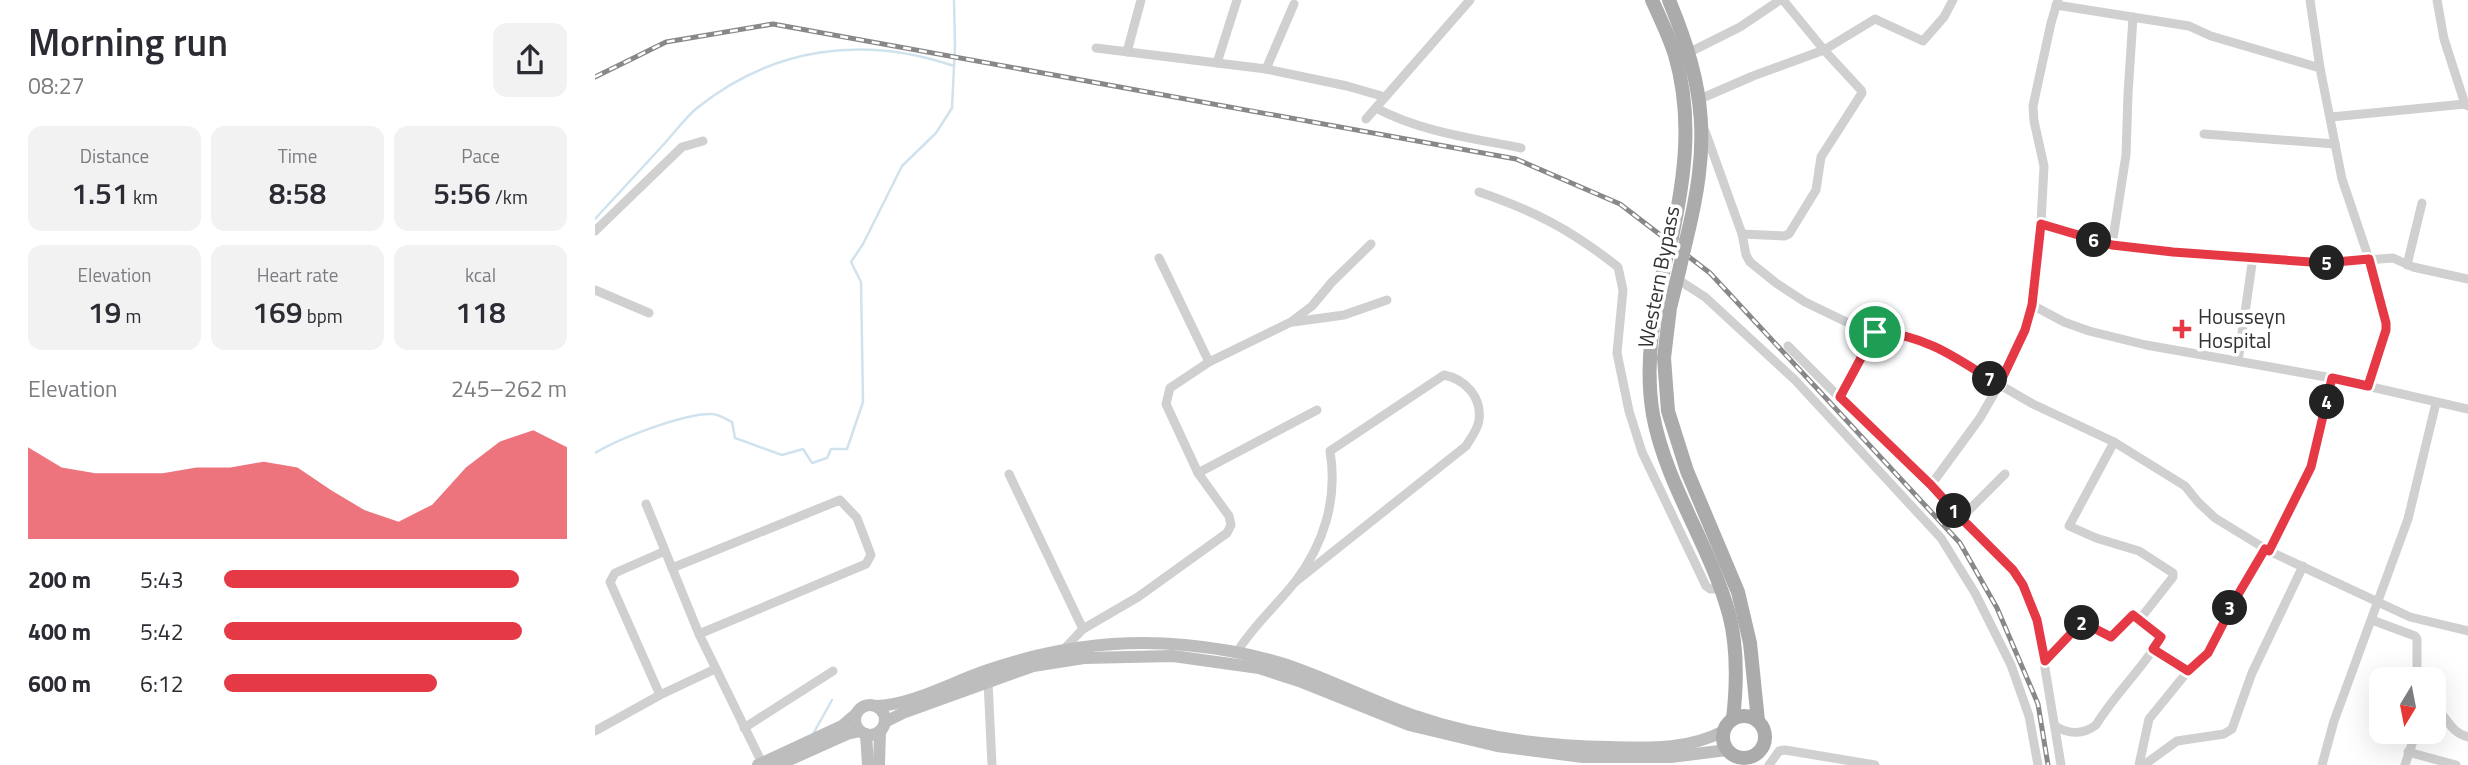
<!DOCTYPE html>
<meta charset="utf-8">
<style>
:root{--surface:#fff;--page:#f2f2f3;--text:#2b2b33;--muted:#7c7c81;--accent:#e63946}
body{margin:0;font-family:"Titillium Web",sans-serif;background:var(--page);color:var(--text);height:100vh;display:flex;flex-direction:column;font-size:26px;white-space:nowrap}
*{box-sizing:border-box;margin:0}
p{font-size:23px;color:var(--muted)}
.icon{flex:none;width:38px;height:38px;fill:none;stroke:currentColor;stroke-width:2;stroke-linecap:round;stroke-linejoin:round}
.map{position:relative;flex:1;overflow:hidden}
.drawer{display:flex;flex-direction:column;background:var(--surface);width:595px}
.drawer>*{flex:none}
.needle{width:46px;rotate:190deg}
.tools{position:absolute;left:1774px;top:667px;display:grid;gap:14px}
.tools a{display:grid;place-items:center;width:77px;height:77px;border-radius:14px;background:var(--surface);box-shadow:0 7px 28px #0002;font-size:35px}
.pin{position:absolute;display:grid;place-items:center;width:60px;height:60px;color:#fff;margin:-30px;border:4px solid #fff;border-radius:50%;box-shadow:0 2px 7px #0007}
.km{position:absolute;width:35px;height:35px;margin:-18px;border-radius:50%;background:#222;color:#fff;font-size:19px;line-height:35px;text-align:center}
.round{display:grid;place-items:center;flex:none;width:74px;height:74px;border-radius:14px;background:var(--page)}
.summary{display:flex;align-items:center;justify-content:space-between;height:119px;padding:0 28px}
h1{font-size:38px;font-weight:600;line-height:52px}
.stats{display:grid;grid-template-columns:repeat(3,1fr);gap:10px;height:119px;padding:7px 28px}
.stats div{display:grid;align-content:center;border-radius:14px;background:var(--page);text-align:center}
.stats b{font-size:30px;font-weight:600}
.stats small{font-size:19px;font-weight:400}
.stats p{font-size:19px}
.chart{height:196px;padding:14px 28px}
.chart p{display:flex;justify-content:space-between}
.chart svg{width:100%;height:126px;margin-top:7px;fill:var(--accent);opacity:.7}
ul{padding:0 28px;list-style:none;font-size:23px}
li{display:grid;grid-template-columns:112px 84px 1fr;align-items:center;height:52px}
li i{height:18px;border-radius:9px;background:var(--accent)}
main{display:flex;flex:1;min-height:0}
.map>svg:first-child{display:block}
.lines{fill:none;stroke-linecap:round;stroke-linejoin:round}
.stream{stroke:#cfe2ee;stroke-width:2.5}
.street{stroke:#d0d0d0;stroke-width:9}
.secondary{stroke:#bdbdbd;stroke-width:12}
.primary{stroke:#ababab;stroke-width:14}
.rail-casing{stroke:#888;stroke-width:5}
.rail{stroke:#fff;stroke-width:2.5;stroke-dasharray:8;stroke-linecap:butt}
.primary-bridge{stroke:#ababab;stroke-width:14}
.route-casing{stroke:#fff;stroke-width:14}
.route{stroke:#e63946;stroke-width:9}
.poi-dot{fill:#e63946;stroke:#fff;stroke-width:2.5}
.labels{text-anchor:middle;stroke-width:7;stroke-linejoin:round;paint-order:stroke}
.street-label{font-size:21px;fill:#333;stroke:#fff}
.poi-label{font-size:21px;fill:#333;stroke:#fff;text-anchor:start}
</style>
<main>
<section class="drawer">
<div class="summary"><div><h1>Morning run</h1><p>08:27</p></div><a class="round"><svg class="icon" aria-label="share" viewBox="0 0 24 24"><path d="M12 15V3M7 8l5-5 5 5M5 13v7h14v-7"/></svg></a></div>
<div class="stats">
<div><p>Distance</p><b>1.51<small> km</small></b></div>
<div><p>Time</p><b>8:58</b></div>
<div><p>Pace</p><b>5:56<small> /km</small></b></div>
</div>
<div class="stats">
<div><p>Elevation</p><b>19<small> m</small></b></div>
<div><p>Heart rate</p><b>169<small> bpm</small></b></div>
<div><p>kcal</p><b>118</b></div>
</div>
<div class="chart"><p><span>Elevation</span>245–262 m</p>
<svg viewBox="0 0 160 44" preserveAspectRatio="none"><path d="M0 44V12L10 19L20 21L30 21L40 21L50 19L60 19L70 17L80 19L90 27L100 34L110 38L120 32L130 19L140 10L150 6L160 12V44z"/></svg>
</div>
<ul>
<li><b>200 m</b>5:43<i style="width:86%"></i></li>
<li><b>400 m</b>5:42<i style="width:87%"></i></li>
<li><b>600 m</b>6:12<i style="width:62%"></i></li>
</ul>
</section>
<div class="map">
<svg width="1873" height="765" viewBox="0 0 1873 765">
<rect width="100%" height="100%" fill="#fff"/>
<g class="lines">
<g class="stream">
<path d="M0,219C23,194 46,169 69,144C80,132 90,118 102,108C178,47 268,35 359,66"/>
<path d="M0,453C23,439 89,413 117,414C123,414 131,419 137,422L140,438L187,455L208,449L217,463L232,458L236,449H252L268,402L266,282L256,262L268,244L307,166L341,133L357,108L360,46L359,0"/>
<polyline points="218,734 237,700"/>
</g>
<g class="street">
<polyline points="1715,0 1725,68 1747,179 1774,259 1792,323 1791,330 1772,386"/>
<polyline points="1842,0 1849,39 1870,104"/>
<polyline points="1461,5 1594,26 1616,36 1725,68"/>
<polyline points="501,48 671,69 752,86 790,97"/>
<polyline points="532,52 546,0"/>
<polyline points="1095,52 1145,27 1185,0"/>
<polyline points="622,63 642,0"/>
<polyline points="671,69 699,4"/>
<polyline points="1105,99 1158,76 1229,50 1280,19 1328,41 1349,17 1358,0"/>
<path d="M781,108C826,132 877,138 926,148"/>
<polyline points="1736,117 1870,104 1873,106"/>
<polyline points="771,119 875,0"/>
<polyline points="1110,131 1147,234 1151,255 1155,262 1181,283 1210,302 1268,330 1308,334 1338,346 1438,404 1519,442 1590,486 1603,502 1620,518 1674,551 1815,617 1873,631"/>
<polyline points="1609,134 1740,144"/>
<path d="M884,192C940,211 976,230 1023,267L1028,290L1022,353L1034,411L1047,452L1111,586L1115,589H1126"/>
<polyline points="1446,224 1517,245 1578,252 1730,263 1798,258 1818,267 1873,279"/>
<polyline points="0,231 87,147 108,141"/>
<polyline points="1147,234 1189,236 1194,234 1221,190 1226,157 1267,93 1266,90 1229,50 1188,0"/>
<polyline points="1517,245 1531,155 1533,94 1538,17"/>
<polyline points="564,258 614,362"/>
<polyline points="1812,265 1827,203"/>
<polyline points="1082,279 1110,297 1200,380 1346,538 1380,593 1416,665 1434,716 1443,765"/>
<polyline points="0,290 54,313"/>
<polyline points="1437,305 1469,322 1494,331 1551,345 1737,378 1873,409"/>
<polyline points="698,322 749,315 792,300"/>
<polyline points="1193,346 1286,439 1336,485 1366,518 1418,570 1428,585 1442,620 1466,765"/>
<polyline points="1643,361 1658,257"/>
<polyline points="1245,397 1280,333"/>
<polyline points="1519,442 1474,526 1501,538 1544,551 1578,573 1578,577 1545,619"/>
<polyline points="603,473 722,410"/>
<polyline points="414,474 488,629"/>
<polyline points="1336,485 1385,418 1404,385 1430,329 1437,305 1446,224 1449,166 1439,121 1438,106 1456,23 1463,0"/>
<polyline points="51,504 104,634 167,763"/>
<polyline points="1366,518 1410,474"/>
<polyline points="1674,551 1721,454 1737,378"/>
<polyline points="77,568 245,500 262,518 276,555 271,564 104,634"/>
<polyline points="1777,620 1820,636 1822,639 1822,668 1826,679"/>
<polyline points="469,649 488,629 543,597 632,533 636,525 634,516 603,473 571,404 575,388 614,362 696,322 717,306 737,282 776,244"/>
<polyline points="1558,649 1593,671"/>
<path d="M642,652C658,626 681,606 700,582C729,544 743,499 735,451L849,375C870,379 887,397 884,420C883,429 876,438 871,446L699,583"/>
<path d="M1450,661L1486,623H1489L1516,637L1538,615L1566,638C1547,669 1520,694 1501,725C1488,735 1473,734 1460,726"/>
<polyline points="393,681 397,765"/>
<polyline points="65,695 15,582 20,573 70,551"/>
<path d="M1839,708C1854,717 1854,732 1873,737"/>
<polyline points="149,728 238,671"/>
<polyline points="0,731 65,695 120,669"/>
<polyline points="1813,752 1861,765"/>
<polyline points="1174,765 1184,751 1190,750 1280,765"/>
<polyline points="1544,765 1554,719 1593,671 1613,653 1644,592 1670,549"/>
<polyline points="1549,765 1582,741 1629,734 1637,729 1657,673 1708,566"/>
<polyline points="1727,765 1739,721 1813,519 1841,403"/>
<polyline points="1810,765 1821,732"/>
</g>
<g class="secondary">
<circle cx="275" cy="720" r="15"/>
<path d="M281,706C318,705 361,680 396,669C458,648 525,639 590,645C623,648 656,654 689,664C732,678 774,700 817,715C880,737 949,746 1015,747C1056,748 1092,750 1129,731"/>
<polyline points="290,722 310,712 438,666 489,658 578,656 664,668 704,681 814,725 902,746 988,757 1076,757 1132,750"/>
<polyline points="271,734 273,765"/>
<polyline points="163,765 247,726 261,714"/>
<polyline points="183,765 252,734 265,731"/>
<polyline points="284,765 285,731"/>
</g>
<g class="primary">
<path d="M1057,0C1065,18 1074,36 1080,55C1098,117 1090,176 1077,237"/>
<path d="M1074,0C1112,92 1115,144 1091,241"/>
<path d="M1070,263C1059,314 1049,362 1058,415C1071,485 1115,545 1134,614C1143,648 1142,684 1138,719"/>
<polyline points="1085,267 1075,308 1069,358 1073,411 1092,471 1143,592 1155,643 1163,721"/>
<circle cx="1149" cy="737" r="21"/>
</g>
<defs>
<polyline id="rail" points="0,77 71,42 178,24 921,159 1025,204 1115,273 1365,543 1402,608 1443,704 1453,765"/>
</defs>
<use href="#rail" class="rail-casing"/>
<use href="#rail" class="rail"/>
<g class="primary-bridge">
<polyline points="1070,263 1077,237"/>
<polyline points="1085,267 1091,241"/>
</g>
</g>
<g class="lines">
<defs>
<path id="route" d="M1446,224L1517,245L1578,252L1730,263L1774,259L1791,323V330L1773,386L1737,378L1716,467L1674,551L1670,549L1644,593L1613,653L1593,671L1558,649L1566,637L1538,615L1516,637L1489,623H1486L1450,661L1442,620L1428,585L1418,570L1366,518L1336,485L1245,397L1280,332C1330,334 1363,359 1404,385L1430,330L1437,305Z"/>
</defs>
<use href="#route" class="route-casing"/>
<use href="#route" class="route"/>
</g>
<path class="poi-dot" d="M1583.5 318.5h7v7h7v7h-7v7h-7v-7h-7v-7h7z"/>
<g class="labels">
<g class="street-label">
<text transform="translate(1064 277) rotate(-79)" y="7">Western Bypass</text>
</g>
<g class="poi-label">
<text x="1603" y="324">Housseyn<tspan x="1603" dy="24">Hospital</tspan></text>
</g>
</g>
</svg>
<div class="tools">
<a><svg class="needle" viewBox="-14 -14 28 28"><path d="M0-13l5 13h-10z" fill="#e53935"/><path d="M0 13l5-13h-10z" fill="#7c7c81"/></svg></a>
</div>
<div class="pin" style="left:1280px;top:332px;background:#1e9e55"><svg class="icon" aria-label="arrive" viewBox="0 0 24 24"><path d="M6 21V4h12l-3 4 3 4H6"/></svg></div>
<b class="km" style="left:1359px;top:511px">1</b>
<b class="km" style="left:1487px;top:623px">2</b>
<b class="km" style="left:1635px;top:608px">3</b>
<b class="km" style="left:1732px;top:402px">4</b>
<b class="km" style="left:1732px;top:263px">5</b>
<b class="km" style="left:1499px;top:240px">6</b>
<b class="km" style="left:1395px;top:379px">7</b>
</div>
</main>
